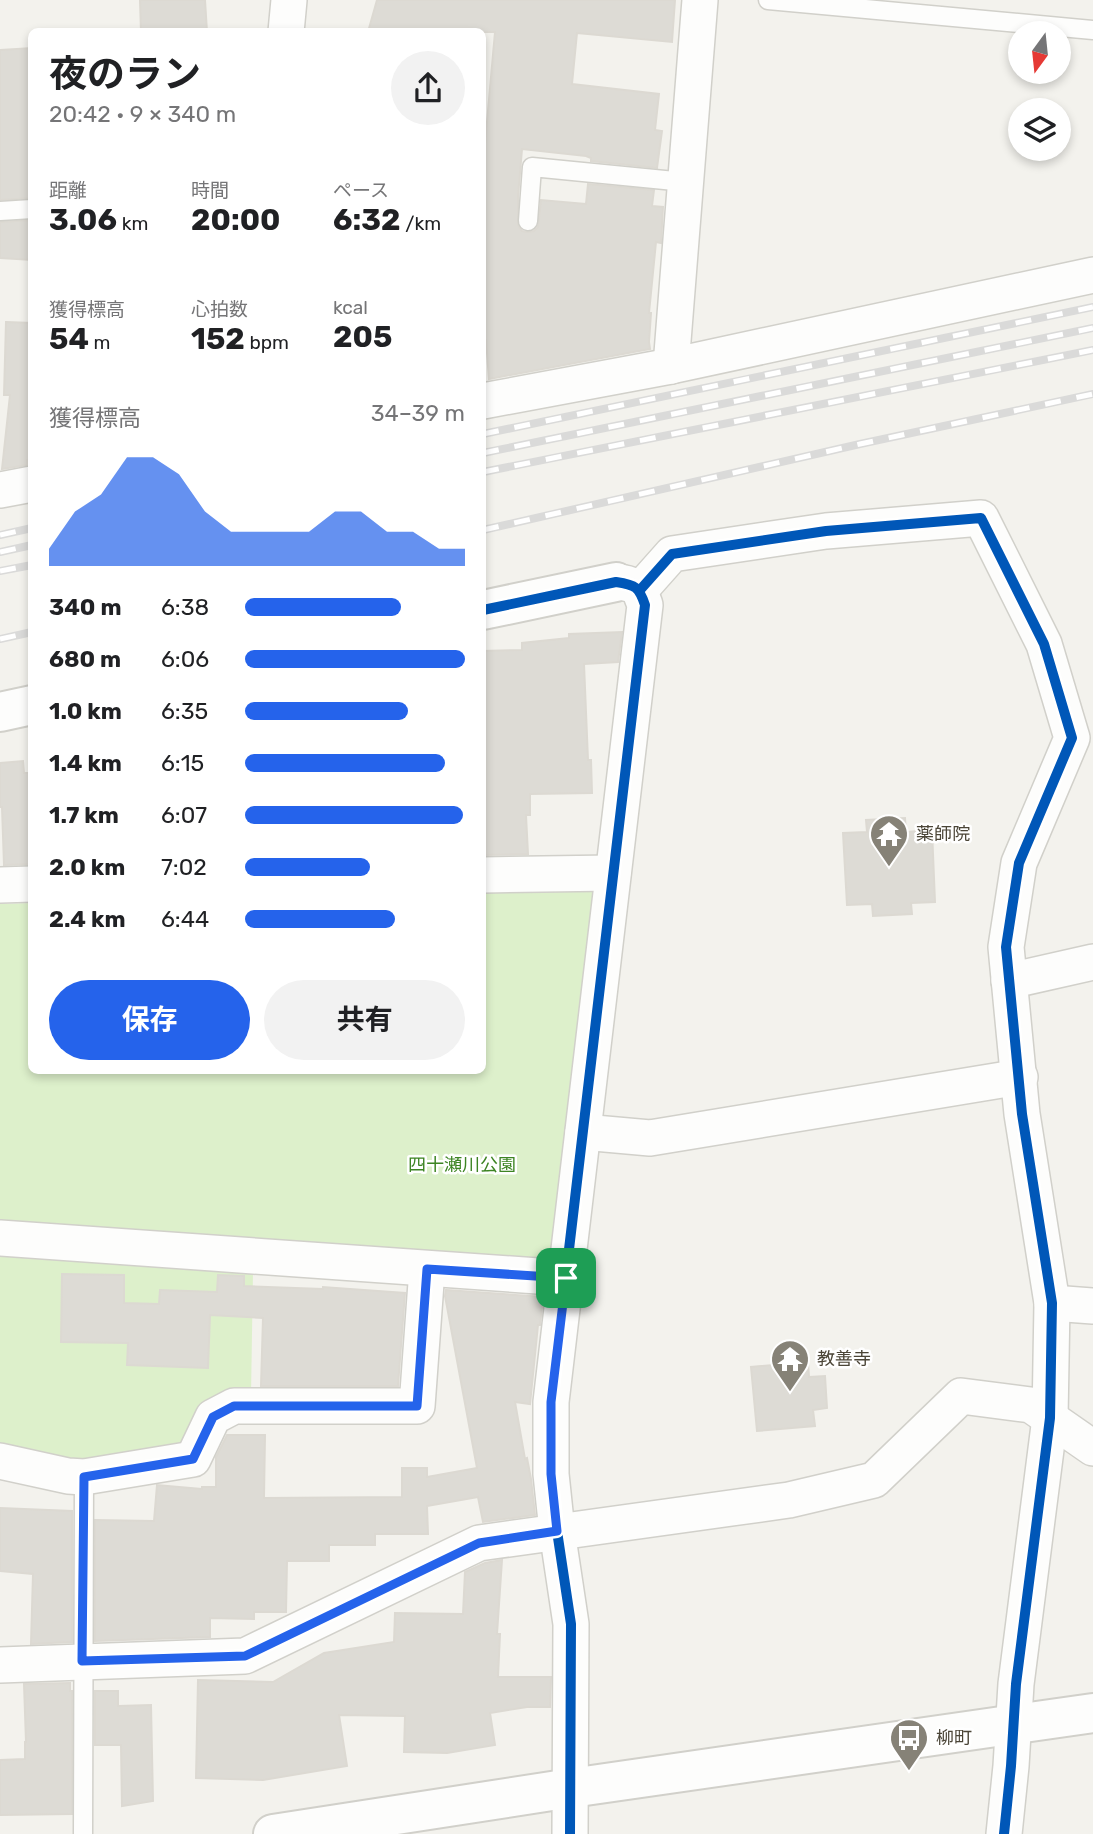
<!DOCTYPE html>
<html lang="ja">
<meta charset="utf-8">
<style>
:root{--surface:#fff;--page:#f2f2f2;--text:#202124;--muted:#757577;--accent:#2563eb}
body{margin:0;font-family:Rubik,"Noto Sans JP",sans-serif;background:var(--page);color:var(--text);height:100vh;display:flex;flex-direction:column;font-size:26px;white-space:nowrap}
*{box-sizing:border-box;margin:0}
p{font-size:23px;color:var(--muted)}
.icon{flex:none;width:38px;height:38px;fill:none;stroke:currentColor;stroke-width:2;stroke-linecap:round;stroke-linejoin:round}
.map{position:relative;flex:1;overflow:hidden}
.details{position:absolute;left:28px;top:28px;width:458px;height:1046px;display:flex;flex-direction:column;background:var(--surface);border-radius:10px;box-shadow:0 4px 10px #0003}
.details>*{flex:none}
.needle{width:46px;rotate:195deg}
.fabs{position:absolute;left:1008px;top:21px;display:grid;gap:14px}
.fabs a{display:grid;place-items:center;width:63px;height:63px;border-radius:50%;background:var(--surface);box-shadow:0 4px 10px #0003;font-size:35px}
.pin{position:absolute;display:grid;place-items:center;width:60px;height:60px;color:#fff;margin:-30px;border-radius:14px;box-shadow:0 4px 10px #0006}
.round{display:grid;place-items:center;flex:none;width:74px;height:74px;border-radius:37px;background:var(--page)}
.headline{display:flex;align-items:center;justify-content:space-between;height:119px;padding:0 21px}
h1{font-size:38px;font-weight:700;line-height:52px}
.metrics{display:grid;grid-template-columns:repeat(3,1fr);gap:10px;height:119px;padding:7px 21px}
.metrics div{display:grid;align-content:center}
.metrics b{font-size:30px;font-weight:700}
.metrics small{font-size:19px;font-weight:400}
.metrics p{font-size:19px}
.chart{height:196px;padding:14px 21px}
.chart p{display:flex;justify-content:space-between}
.chart svg{width:100%;height:126px;margin-top:7px;fill:var(--accent);opacity:.7}
.action{display:flex;gap:14px;margin-top:auto;padding:14px 21px}
.action a{flex:1;height:80px;border-radius:42px;background:var(--accent);color:#fff;font-size:28px;font-weight:700;line-height:80px;text-align:center}
.action a+a{background:var(--page);color:var(--text)}
ul{padding:0 21px;list-style:none;font-size:23px}
li{display:grid;grid-template-columns:112px 84px 1fr;align-items:center;height:52px}
li i{height:18px;border-radius:9px;background:var(--accent)}
.map>svg:first-child{display:block}
.green{fill:#ddf0cb}
.building{fill:#dddbd5;stroke:#dcd9d2;stroke-width:2}
.lines{fill:none;stroke-linecap:round;stroke-linejoin:round}
.service-casing{stroke:#d1d0ca;stroke-width:21}
.minor-casing{stroke:#d1d0ca;stroke-width:38}
.tertiary-casing{stroke:#d1d0ca;stroke-width:42}
.service{stroke:#fdfdfc;stroke-width:18}
.minor{stroke:#fdfdfc;stroke-width:35}
.tertiary{stroke:#fdfdfc;stroke-width:38}
.rail-casing{stroke:#dadad9;stroke-width:8}
.rail{stroke:#fff;stroke-width:5;stroke-dasharray:16;stroke-linecap:butt}
.cycleway-casing{stroke:#fff;stroke-width:15}
.cycleway{stroke:#0057b8;stroke-width:10}
.route-casing{stroke:#fff;stroke-width:14}
.route{stroke:#2563eb;stroke-width:9}
.labels{text-anchor:middle;stroke-width:5;stroke-linejoin:round;paint-order:stroke}
.poi-label{font-size:18px;fill:#4b4537;stroke:#fff;text-anchor:start}
.park-label{font-size:18px;fill:#3d8423;stroke:#fff}
</style>
<div class="map">
<svg width="1093" height="1834" viewBox="0 0 1093 1834">
<rect width="100%" height="100%" fill="#f3f2ed"/>
<g class="green">
<polygon points="591,888 597,895 553,1257 547,1267 0,1225 0,904 31,903 32,1071 483,1071 483,890"/>
<polygon points="0,1252 253,1271 251,1395 186,1450 79,1469 0,1453"/>
</g>
<g class="building">
<polygon points="140,0 205,0 207,32 141,32"/>
<polygon points="377,0 675,0 672,42 577,33 572,84 659,94 655,130 662,131 657,168 591,161 591,158 586,156 522,149 518,197 518,225 522,231 528,232 534,231 538,227 541,200 586,204 588,184 654,190 652,206 663,207 661,243 656,242 649,313 651,313 649,342 650,349 489,379 486,340 483,340 483,167 495,32 368,32"/>
<polygon points="32,48 32,198 0,200 0,50"/>
<polygon points="32,220 32,260 0,258 0,222"/>
<polygon points="6,322 32,323 32,460 27,460 27,465 2,469 10,395 4,395"/>
<polygon points="622,632 618,662 584,664 588,760 591,760 592,793 530,794 530,815 526,815 528,854 483,855 483,651 522,650 522,643 569,638 569,634"/>
<polygon points="23,761 24,773 32,773 32,864 4,865 2,807 0,807 0,763"/>
<polygon points="905,818 906,832 932,830 935,902 911,903 912,914 873,916 872,904 847,905 843,833 867,832 866,820"/>
<polygon points="62,1274 124,1275 124,1303 159,1304 160,1290 217,1292 218,1275 244,1276 244,1286 323,1289 323,1287 405,1293 398,1386 261,1386 263,1318 210,1315 208,1368 127,1365 128,1343 61,1342"/>
<polygon points="446,1290 543,1297 540,1325 538,1325 530,1404 515,1402 525,1459 527,1458 531,1479 535,1515 483,1522 478,1497 427,1506 428,1534 375,1534 375,1545 329,1545 329,1561 287,1561 286,1612 254,1612 254,1619 210,1618 210,1637 95,1641 95,1520 154,1521 157,1485 202,1489 202,1487 216,1487 216,1457 227,1435 265,1435 264,1498 402,1497 402,1468 427,1468 427,1477 477,1468 445,1296"/>
<polygon points="808,1362 809,1377 825,1376 827,1408 813,1410 815,1426 757,1431 751,1367"/>
<polygon points="0,1508 72,1511 72,1642 31,1644 33,1574 0,1571"/>
<polygon points="502,1560 497,1634 500,1634 498,1677 551,1677 550,1707 527,1707 490,1713 495,1745 447,1753 404,1752 405,1716 339,1715 347,1766 263,1780 196,1778 198,1680 273,1682 324,1653 394,1642 395,1613 463,1614 465,1572 485,1563"/>
<polygon points="70,1683 70,1691 72,1691 72,1814 0,1815 0,1760 25,1759 25,1742 26,1742 24,1684"/>
<polygon points="95,1691 118,1691 118,1706 151,1705 153,1801 122,1806 121,1745 95,1745"/>
</g>
<g class="lines">
<defs>
<g id="service">
<polyline points="768,0 1093,30"/>
<polyline points="0,211 32,209"/>
<polyline points="528,221 532,167 685,182"/>
<polyline points="83,1834 84,1477"/>
</g>
<g id="minor">
<polyline points="286,32 289,0"/>
<polyline points="671,366 700,0"/>
<polyline points="483,401 671,366 1093,275"/>
<polyline points="0,490 32,484"/>
<polyline points="640,590 672,554 826,531 981,518 1044,644 1072,738 1019,863 1006,947 1022,1114 1052,1303 1050,1418 1016,1684 1011,1766 1004,1834"/>
<polyline points="483,875 613,873"/>
<polyline points="0,885 32,884"/>
<polyline points="1009,981 1093,962"/>
<polyline points="583,1132 650,1138 1020,1077"/>
<polyline points="0,1238 566,1278"/>
<polyline points="1052,1303 1093,1306"/>
<polyline points="0,1461 68,1476 84,1477 193,1459 213,1417 234,1406 417,1406 427,1269"/>
<polyline points="0,1665 245,1656 479,1543 789,1500 874,1480 961,1396 1031,1405 1093,1448"/>
<path d="M570,1834L571,1624L557,1531L551,1474V1402L645,605C639,588 638,585 620,582"/>
</g>
<g id="tertiary">
<polyline points="483,610 616,582"/>
<polyline points="0,712 32,705"/>
<polyline points="273,1834 571,1788 1093,1713"/>
</g>
</defs>
<use href="#service" class="service-casing"/>
<use href="#minor" class="minor-casing"/>
<use href="#tertiary" class="tertiary-casing"/>
<use href="#service" class="service"/>
<use href="#minor" class="minor"/>
<use href="#tertiary" class="tertiary"/>
<defs>
<g id="rail">
<polyline points="483,434 1093,307"/>
<polyline points="483,453 1093,328"/>
<polyline points="483,472 1093,350"/>
<polyline points="483,530 860,444 1093,394"/>
<polyline points="0,535 32,528"/>
<polyline points="0,552 32,545"/>
<polyline points="0,571 32,565"/>
<polyline points="0,639 32,632"/>
</g>
</defs>
<use href="#rail" class="rail-casing"/>
<use href="#rail" class="rail"/>
<defs>
<g id="cycleway">
<polyline points="640,590 672,554 826,531 981,518 1044,644 1072,738 1019,863 1006,947 1022,1114 1052,1303 1050,1418 1016,1684 1011,1766 1004,1834"/>
<path d="M483,610L616,582C636,585 639,587 645,605L551,1402V1474L557,1531L571,1624L570,1834"/>
</g>
</defs>
<use href="#cycleway" class="cycleway-casing"/>
<use href="#cycleway" class="cycleway"/>
</g>
<g class="lines">
<defs>
<polygon id="route" points="427,1269 566,1278 551,1402 551,1474 557,1531 479,1543 245,1656 82,1661 84,1477 193,1459 213,1417 234,1406 417,1406"/>
</defs>
<use href="#route" class="route-casing"/>
<use href="#route" class="route"/>
</g>
<defs>
<symbol id="temple-pin" viewBox="-11 -11 22 30"><path d="M0 17L-7.5 6A9.5 9.5 0 1 1 7.5 6Z" fill="#868277" stroke="#fff"/><path d="M0-6L5-2H3V0L6.5 2.5H4V6H1.5V3h-3V6H-4V2.5H-6.5L-3 0V-2H-5Z" fill="#fff"/></symbol>
<symbol id="bus-pin" viewBox="-11 -11 22 30"><path d="M0 17L-7.5 6A9.5 9.5 0 1 1 7.5 6Z" fill="#868277" stroke="#fff"/><path d="M-5-6H5V4H4V6H2V4H-2V6H-4V4H-5ZM-3.5-4V0h7V-4ZM-3.5 1.2v1.5H-2V1.2ZM2 1.2v1.5H3.5V1.2Z" fill="#fff"/></symbol>
</defs>
<g fill-rule="evenodd">
<use href="#temple-pin" x="867" y="812" width="44" height="60"/>
<use href="#temple-pin" x="768" y="1337" width="44" height="60"/>
<use href="#bus-pin" x="887" y="1716" width="44" height="60"/>
</g>
<g class="labels">
<g class="poi-label">
<text x="916" y="840">薬師院</text>
<text x="817" y="1365">教善寺</text>
<text x="936" y="1744">柳町</text>
</g>
<g class="park-label">
<text x="462" y="1171">四十瀬川公園</text>
</g>
</g>
</svg>
<div class="fabs">
<a><svg class="needle" viewBox="-14 -14 28 28"><path d="M0-13l5 13h-10z" fill="#e53935"/><path d="M0 13l5-13h-10z" fill="#757577"/></svg></a>
<a><svg class="icon" aria-label="layers" viewBox="0 0 24 24"><path d="M12 4l9 5-9 5-9-5zM3 14l9 5 9-5"/></svg></a>
</div>
<div class="pin" style="left:566px;top:1278px;background:#1e9e55"><svg class="icon" aria-label="arrive" viewBox="0 0 24 24"><path d="M6 21V4h12l-3 4 3 4H6"/></svg></div>
<section class="details">
<div class="headline"><div><h1>夜のラン</h1><p>20:42 · 9 × 340 m</p></div><a class="round"><svg class="icon" aria-label="share" viewBox="0 0 24 24"><path d="M12 15V3M7 8l5-5 5 5M5 13v7h14v-7"/></svg></a></div>
<div class="metrics">
<div><p>距離</p><b>3.06<small> km</small></b></div>
<div><p>時間</p><b>20:00</b></div>
<div><p>ペース</p><b>6:32<small> /km</small></b></div>
</div>
<div class="metrics">
<div><p>獲得標高</p><b>54<small> m</small></b></div>
<div><p>心拍数</p><b>152<small> bpm</small></b></div>
<div><p>kcal</p><b>205</b></div>
</div>
<div class="chart"><p><span>獲得標高</span>34–39 m</p>
<svg viewBox="0 0 160 44" preserveAspectRatio="none"><path d="M0 44V38L10 25L20 19L30 6L40 6L50 12L60 25L70 32L80 32L90 32L100 32L110 25L120 25L130 32L140 32L150 38L160 38V44z"/></svg>
</div>
<ul>
<li><b>340 m</b>6:38<i style="width:71%"></i></li>
<li><b>680 m</b>6:06<i style="width:100%"></i></li>
<li><b>1.0 km</b>6:35<i style="width:74%"></i></li>
<li><b>1.4 km</b>6:15<i style="width:91%"></i></li>
<li><b>1.7 km</b>6:07<i style="width:99%"></i></li>
<li><b>2.0 km</b>7:02<i style="width:57%"></i></li>
<li><b>2.4 km</b>6:44<i style="width:68%"></i></li>
</ul>
<div class="action"><a>保存</a><a>共有</a></div>
</section>
</div>
